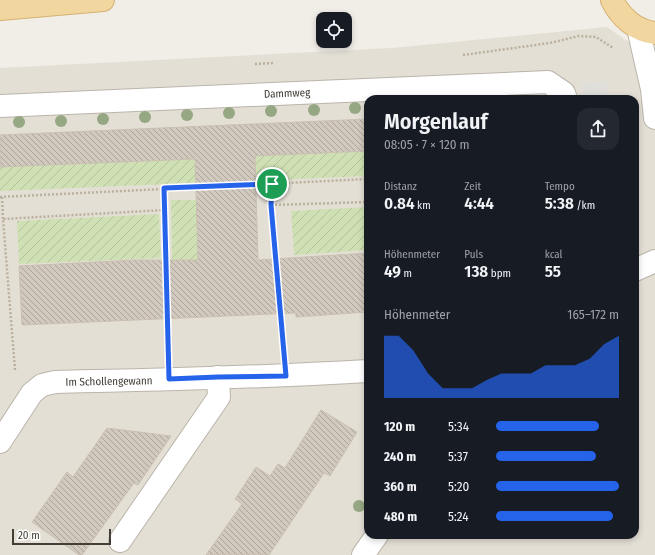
<!DOCTYPE html>
<html lang="de">
<meta charset="utf-8">
<style>
:root{--surface:#171b24;--page:#242831;--text:#f1f3f6;--muted:#9ea1a6;--accent:#2563eb}
body{margin:0;font-family:"Fira Sans Condensed",sans-serif;background:var(--page);color:var(--text);height:100vh;display:flex;flex-direction:column;font-size:15px;white-space:nowrap}
*{box-sizing:border-box;margin:0}
p{font-size:13px;color:var(--muted)}
.icon{flex:none;width:22px;height:22px;fill:none;stroke:currentColor;stroke-width:2;stroke-linecap:round;stroke-linejoin:round}
.map{position:relative;flex:1;overflow:hidden}
.side{position:absolute;left:364px;top:95px;width:275px;height:444px;display:flex;flex-direction:column;background:var(--surface);border-radius:12px;box-shadow:0 2px 6px #0003}
.side>*{flex:none}
.buttons{position:absolute;left:316px;top:12px;display:grid;gap:8px}
.buttons a{display:grid;place-items:center;width:36px;height:36px;border-radius:8px;background:var(--surface);box-shadow:0 2px 6px #0003;font-size:20px}
.scale{position:absolute;left:12px;bottom:10px;width:99px;box-sizing:border-box;padding-left:4px;border:2px solid #433e37;border-top:0;font-size:11px;line-height:14px;white-space:nowrap;color:#433e37;-webkit-text-stroke:3px #fff;paint-order:stroke}
.pin{position:absolute;display:grid;place-items:center;width:34px;height:34px;color:#fff;margin:-17px;border:2px solid #fff;border-radius:50%;box-shadow:0 1px 4px #0007}
.round{display:grid;place-items:center;flex:none;width:42px;height:42px;border-radius:12px;background:var(--page)}
.overview{display:flex;align-items:center;justify-content:space-between;height:68px;padding:0 20px}
h1{font-size:22px;font-weight:600;line-height:30px}
.stats{display:grid;grid-template-columns:repeat(3,1fr);gap:6px;height:68px;padding:4px 20px}
.stats div{display:grid;align-content:center}
.stats b{font-size:17px;font-weight:600}
.stats small{font-size:11px;font-weight:400}
.stats p{font-size:11px}
.chart{height:112px;padding:8px 20px}
.chart p{display:flex;justify-content:space-between}
.chart svg{width:100%;height:72px;margin-top:4px;fill:var(--accent);opacity:.7}
ul{padding:0 20px;list-style:none;font-size:13px}
li{display:grid;grid-template-columns:64px 48px 1fr;align-items:center;height:30px}
li i{height:10px;border-radius:5px;background:var(--accent)}
.map>svg:first-child{display:block}
.residential{fill:#e4dfd5;fill-rule:evenodd}
.garden{fill:url(#garden-furrows)}
.parking{fill:#e0dedb}
.building{fill:url(#building-back-hatch);stroke:#cbc0b2}
.lines{fill:none;stroke-linecap:round;stroke-linejoin:round}
.minor-casing{stroke:#bbb4ab;stroke-width:24}
.major-casing{stroke:#d5b171;stroke-width:24}
.path{stroke:#bbaf9d;stroke-width:2.5;stroke-dasharray:2 2;stroke-linecap:butt}
.minor{stroke:#fff;stroke-width:22}
.major{stroke:#f2d69f;stroke-width:22}
.tree{fill:#96a783}
.route-casing{stroke:#fff;stroke-width:8}
.route{stroke:#2563eb;stroke-width:5}
.labels{text-anchor:middle;stroke-width:3;stroke-linejoin:round;paint-order:stroke}
.street-label{font-size:11px;fill:#433e37;stroke:#fff}
</style>
<div class="map">
<svg width="655" height="555" viewBox="0 0 655 555">
<defs>
<pattern id="garden-furrows" width="10" height="10" patternUnits="userSpaceOnUse"><rect width="10" height="10" fill="#cfe1b4"/><path d="M-1 1l2-2M0 10L10 0M9 11l2-2" fill="none" stroke="#b3c29b"/></pattern>
<pattern id="building-back-hatch" width="6" height="6" patternUnits="userSpaceOnUse"><rect width="6" height="6" fill="#d1c8be"/><path d="M-1 5l2 2M0 0l6 6M5-1l2 2" fill="none" stroke="#aba49b"/></pattern>
</defs>
<rect width="100%" height="100%" fill="#f1ede7"/>
<path class="residential" d="M607,27L640,50L655,49V555H0V68L392,48ZM368,99H635V535H368Z"/>
<g class="garden">
<polygon points="368,151 368,176 0,191 0,166"/>
<polygon points="171,200 197,200 199,317 173,317"/>
<polygon points="368,207 368,250 294,255 291,211"/>
<polygon points="159,214 161,258 19,264 17,221"/>
</g>
<polygon class="parking" points="607,81 608,99 583,99 582,83"/>
<g class="building">
<polygon points="368,119 368,151 255,156 258,260 368,253 368,312 296,317 296,313 22,325 19,266 135,260 198,260 195,159 0,167 0,135"/>
<polygon points="321,410 357,432 330,476 324,473 269,555 206,555 242,504 235,499 256,467 270,476 278,464 285,468"/>
<polygon points="107,428 171,436 138,485 134,483 82,555 79,555 32,522 67,472 73,477"/>
</g>
<g class="lines">
<defs>
<g id="minor">
<polyline points="638,28 652,89 655,118"/>
<polyline points="0,106 548,82 564,93 566,99"/>
<polyline points="635,270 655,261"/>
<path d="M0,442L32,393L42,385L55,382C160,380 264,377 368,371"/>
<polyline points="120,541 219,397 218,377"/>
<polyline points="363,555 377,535"/>
</g>
<g id="major">
<path d="M612,0C620,17 636,31 655,33"/>
<polyline points="0,9 103,0"/>
</g>
</defs>
<use href="#minor" class="minor-casing"/>
<use href="#major" class="major-casing"/>
<g class="path">
<polyline points="463,55 550,43 579,36 596,37 613,48"/>
<polyline points="255,64 274,63"/>
<polyline points="272,184 271,205 283,347"/>
<polyline points="0,197 368,179"/>
<polyline points="2,197 3,219"/>
<polyline points="271,205 368,202"/>
<polyline points="165,210 168,351"/>
<polyline points="15,370 3,219 165,210 164,188"/>
</g>
<use href="#minor" class="minor"/>
<use href="#major" class="major"/>
</g>
<g class="tree">
<circle cx="355" cy="108" r="6"/>
<circle cx="314" cy="110" r="6"/>
<circle cx="271" cy="111" r="6"/>
<circle cx="229" cy="113" r="6"/>
<circle cx="187" cy="115" r="6"/>
<circle cx="145" cy="117" r="6"/>
<circle cx="103" cy="119" r="6"/>
<circle cx="61" cy="121" r="6"/>
<circle cx="19" cy="122" r="6"/>
<circle cx="359" cy="506" r="6"/>
</g>
<g class="lines">
<defs>
<polygon id="route" points="272,184 271,205 286,376 218,377 169,379 164,188"/>
</defs>
<use href="#route" class="route-casing"/>
<use href="#route" class="route"/>
</g>
<g class="labels">
<g class="street-label">
<text transform="translate(287 93) rotate(-2)" y="4">Dammweg</text>
<text transform="translate(109 381) rotate(-1)" y="4">Im Schollengewann</text>
</g>
</g>
</svg>
<div class="buttons">
<a><svg class="icon" aria-label="locate" viewBox="0 0 24 24"><circle cx="12" cy="12" r="6"/><path d="M12 2v4M12 18v4M2 12h4M18 12h4"/></svg></a>
</div>
<div class="scale">20 m</div>
<div class="pin" style="left:272px;top:184px;background:#1e9e55"><svg class="icon" aria-label="arrive" viewBox="0 0 24 24"><path d="M6 21V4h12l-3 4 3 4H6"/></svg></div>
<section class="side">
<div class="overview"><div><h1>Morgenlauf</h1><p>08:05 · 7 × 120 m</p></div><a class="round"><svg class="icon" aria-label="share" viewBox="0 0 24 24"><path d="M12 15V3M7 8l5-5 5 5M5 13v7h14v-7"/></svg></a></div>
<div class="stats">
<div><p>Distanz</p><b>0.84<small> km</small></b></div>
<div><p>Zeit</p><b>4:44</b></div>
<div><p>Tempo</p><b>5:38<small> /km</small></b></div>
</div>
<div class="stats">
<div><p>Höhenmeter</p><b>49<small> m</small></b></div>
<div><p>Puls</p><b>138<small> bpm</small></b></div>
<div><p>kcal</p><b>55</b></div>
</div>
<div class="chart"><p><span>Höhenmeter</span>165–172 m</p>
<svg viewBox="0 0 160 44" preserveAspectRatio="none"><path d="M0 44V6L10 6L20 15L30 29L40 38L50 38L60 38L70 33L80 29L90 29L100 29L110 24L120 24L130 24L140 20L150 11L160 6V44z"/></svg>
</div>
<ul>
<li><b>120 m</b>5:34<i style="width:84%"></i></li>
<li><b>240 m</b>5:37<i style="width:81%"></i></li>
<li><b>360 m</b>5:20<i style="width:100%"></i></li>
<li><b>480 m</b>5:24<i style="width:95%"></i></li>
</ul>
</section>
</div>
